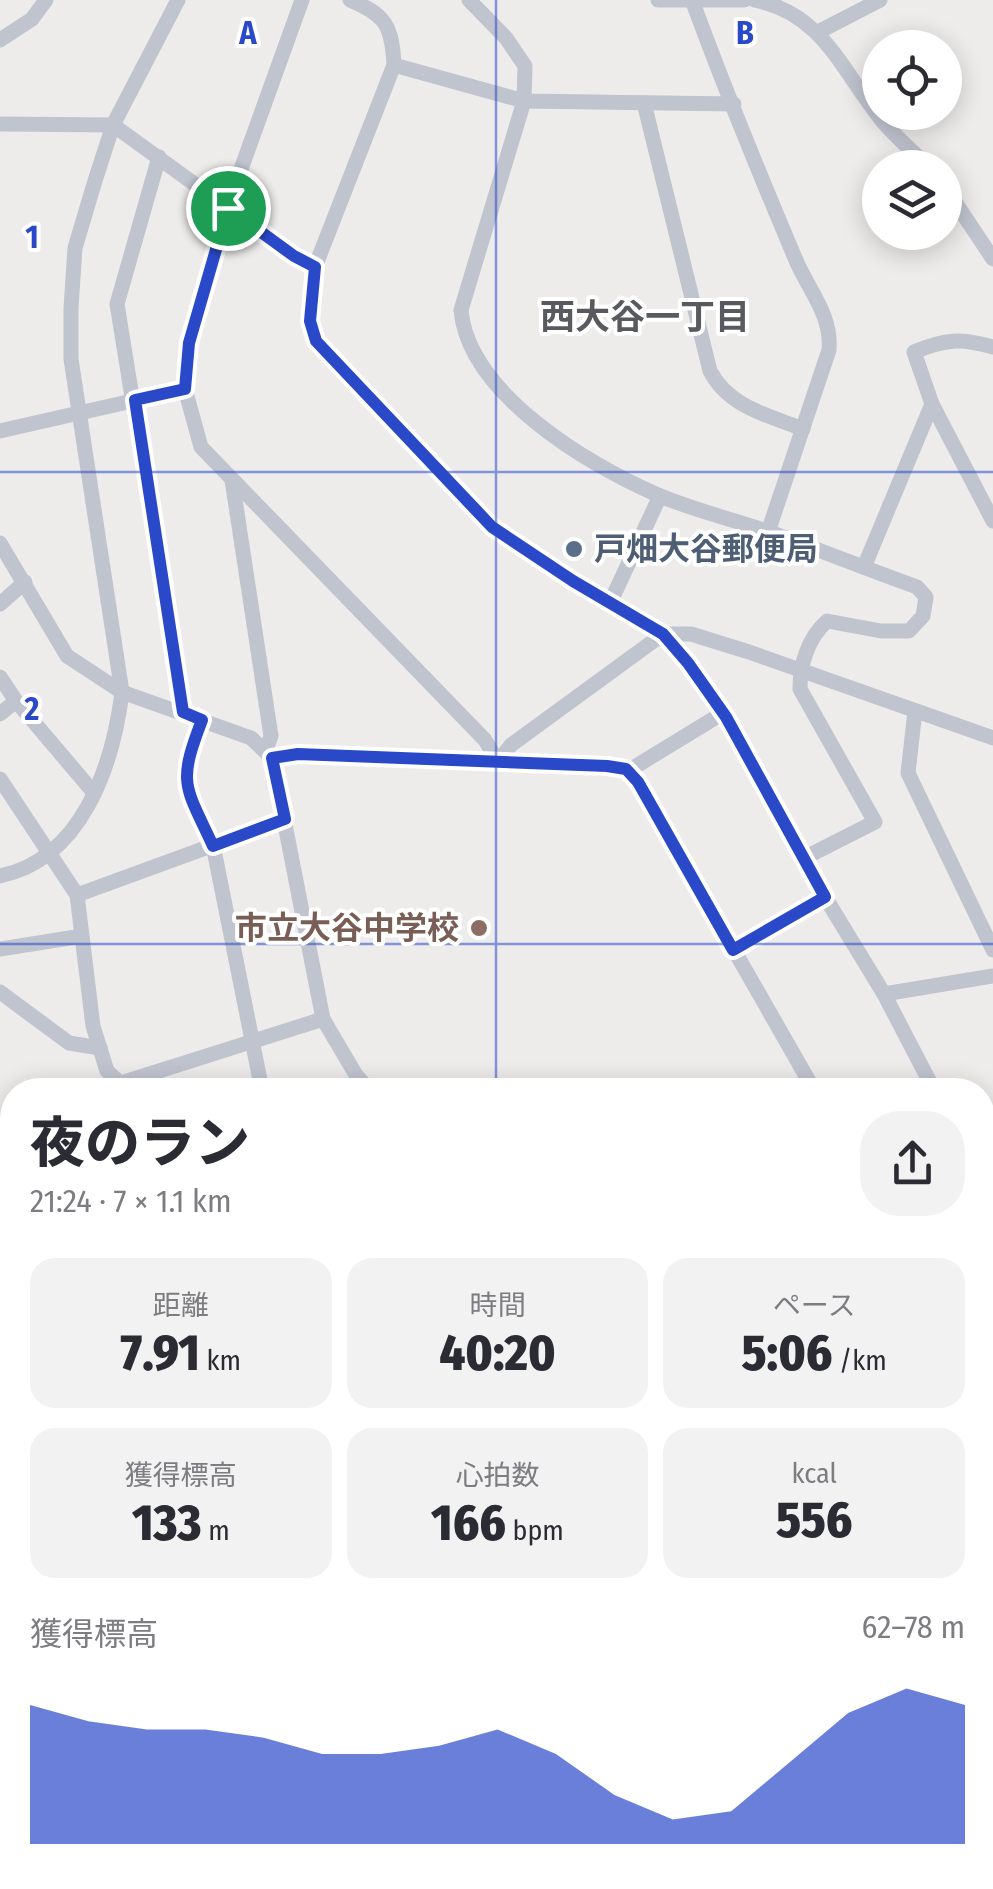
<!DOCTYPE html>
<html lang="ja">
<meta charset="utf-8">
<style>
:root{--surface:#fff;--page:#f2f2f3;--text:#2b2b33;--muted:#7c7c81;--accent:#2a49c9}
body{margin:0;font-family:"Fira Sans Condensed","Noto Sans JP",sans-serif;background:var(--page);color:var(--text);height:100vh;display:flex;flex-direction:column;font-size:38px;white-space:nowrap}
*{box-sizing:border-box;margin:0}
p{font-size:32px;color:var(--muted)}
.icon{flex:none;width:55px;height:55px;fill:none;stroke:currentColor;stroke-width:2;stroke-linecap:round;stroke-linejoin:round}
.map{position:relative;flex:1;overflow:hidden}
.panel{position:absolute;left:0px;top:1078px;width:995px;height:812px;display:flex;flex-direction:column;background:var(--surface);border-radius:40px 40px 0 0;box-shadow:0 5px 25px #0003}
.panel>*{flex:none}
.buttons{position:absolute;left:862px;top:30px;display:grid;gap:20px}
.buttons a{display:grid;place-items:center;width:100px;height:100px;border-radius:50%;background:var(--surface);box-shadow:0 5px 25px #0003;font-size:50px}
.pin{position:absolute;display:grid;place-items:center;width:85px;height:85px;color:#fff;margin:-42px;border:5px solid #fff;border-radius:50%;box-shadow:0 2px 10px #0007}
.round{display:grid;place-items:center;flex:none;width:105px;height:105px;border-radius:40px;background:var(--page)}
.head{display:flex;align-items:center;justify-content:space-between;height:170px;padding:0 30px}
h1{font-size:55px;font-weight:800;line-height:75px}
.metrics{display:grid;grid-template-columns:repeat(3,1fr);gap:15px;height:170px;padding:10px 30px}
.metrics div{display:grid;align-content:center;border-radius:25px;background:var(--page);text-align:center}
.metrics b{font-size:50px;font-weight:800}
.metrics small{font-size:28px;font-weight:400}
.metrics p{font-size:28px}
.chart{height:280px;padding:20px 30px}
.chart p{display:flex;justify-content:space-between}
.chart svg{width:100%;height:180px;margin-top:10px;fill:var(--accent);opacity:.7}
.map>svg:first-child{display:block}
.green{fill:#bce9d8}
.lines{fill:none;stroke-linecap:round;stroke-linejoin:round}
.highway-casing{stroke:#727ea2;stroke-width:25}
.path{stroke:#78c3b0;stroke-width:2.5;stroke-dasharray:8 5;stroke-linecap:butt}
.minor{stroke:#c0c4cf;stroke-width:15}
.major{stroke:#adb4c8;stroke-width:18}
.highway{stroke:#8793b6;stroke-width:22}
.route-casing{stroke:#fff;stroke-width:20}
.route{stroke:#2a49c9;stroke-width:12}
.grid{fill:none;stroke:#2a49c9;stroke-width:2.5;stroke-opacity:0.55}
.service-dot{fill:#5c6f8a;stroke:#fff;stroke-width:4}
.education-dot{fill:#8d6e63;stroke:#fff;stroke-width:4}
.labels{text-anchor:middle;stroke-width:8;stroke-linejoin:round;paint-order:stroke}
.service-label{font-size:32px;font-weight:bold;fill:#4e5e75;stroke:#fff;text-anchor:start}
.education-label{font-size:32px;font-weight:bold;fill:#785e54;stroke:#fff;text-anchor:end}
.neighbourhood-label{font-size:35px;font-weight:bold;fill:#595a5f;stroke:#fff}
.grid-label{font-size:32px;text-anchor:middle;font-weight:bold;fill:#2a49c9;stroke:#fff;stroke-width:8;stroke-linejoin:round;paint-order:stroke}
</style>
<div class="map">
<svg width="993" height="1889" viewBox="0 0 993 1889">
<rect width="100%" height="100%" fill="#eeeceb"/>
<polygon class="green" points="399,1878 459,1878 451,1889 378,1889"/>
<g class="lines">
<defs>
<g id="highway">
<polyline points="0,1138 12,1148"/>
<polyline points="841,1878 848,1889"/>
</g>
</defs>
<use href="#highway" class="highway-casing"/>
<polyline class="path" points="603,1878 612,1889"/>
<g class="minor">
<polyline points="302,0 227,208 189,343 185,389 201,447 485,740 498,762"/>
<path d="M350,0C386,15 392,26 394,65L315,267L310,321L316,341L492,527L573,581L663,634L688,663L726,717L825,897L884,994L934,1090"/>
<path d="M469,0L506,38L525,66L524,101L461,310C468,393 588,465 658,495C693,510 731,519 767,531C817,549 867,569 917,587L926,597L923,616L909,631H881L827,621C808,638 800,664 800,689L875,822L804,858"/>
<polyline points="658,0 744,0"/>
<path d="M692,0C724,87 759,173 795,258C808,290 832,314 829,350L768,532"/>
<path d="M754,0C822,13 841,69 880,118C894,136 914,152 930,168"/>
<polyline points="818,32 880,0"/>
<polyline points="0,40 32,19 46,0"/>
<polyline points="394,65 524,101 734,104"/>
<path d="M644,103L710,371C729,407 767,415 803,429"/>
<polyline points="0,124 113,125 294,256 315,267"/>
<polyline points="159,157 117,304 183,713"/>
<polyline points="945,187 993,259"/>
<path d="M993,347C961,338 945,339 914,352L932,404L993,521"/>
<polyline points="0,431 185,389"/>
<polyline points="232,480 271,736 266,750"/>
<polyline points="0,543 67,656 122,692 251,738 272,758 323,1019 356,1075 369,1090"/>
<polyline points="864,567 932,404"/>
<polyline points="610,603 660,496"/>
<polyline points="0,604 25,582"/>
<polyline points="0,677 16,701 94,793"/>
<polyline points="915,711 908,773 993,950"/>
<polyline points="0,714 16,701"/>
<polyline points="202,719 185,769 187,791 213,845 262,1090"/>
<polyline points="272,758 298,754 626,769 638,782 814,1090"/>
<polyline points="498,762 511,745 663,634 691,634 749,652 993,738"/>
<polyline points="628,771 723,713"/>
<polyline points="0,779 77,895 93,1026 107,1071 119,1082 141,1090"/>
<path d="M0,876C82,859 113,765 122,692L71,359V308L75,248L94,184L113,125L178,0"/>
<polyline points="77,895 285,819"/>
<polyline points="0,949 82,936"/>
<polyline points="733,950 825,897"/>
<polyline points="0,992 69,1043 100,1048"/>
<polyline points="884,994 993,976"/>
<polyline points="118,1084 323,1019"/>
<polyline points="982,1231 993,1369"/>
<polyline points="0,1292 12,1296"/>
<polyline points="0,1348 12,1352"/>
<polyline points="982,1438 993,1438"/>
<polyline points="0,1566 12,1571"/>
<polyline points="982,1709 993,1709"/>
<polyline points="130,1889 134,1878"/>
<polyline points="498,1889 516,1878"/>
</g>
<polyline class="major" points="0,1618 12,1623"/>
<use href="#highway" class="highway"/>
</g>
<g class="lines">
<defs>
<path id="route" d="M228,208L294,256L315,267L310,321L316,341L492,527L573,581L663,634L688,663L726,717L825,897L733,950L638,782L626,769L607,766L298,754L272,758L285,819L213,846C185,785 177,785 202,720L183,712L135,400L185,389L189,343Z"/>
</defs>
<use href="#route" class="route-casing"/>
<use href="#route" class="route"/>
</g>
<path class="grid" d="M496,0V1090M0,472H993M0,944H993M0,1417H12M982,1417H993M496,1878V1889"/>
<circle class="service-dot" cx="574" cy="549" r="10"/>
<circle class="education-dot" cx="479" cy="928" r="10"/>
<g class="labels">
<g class="service-label">
<text x="594" y="560">戸畑大谷郵便局</text>
</g>
<g class="education-label">
<text x="459" y="939">市立大谷中学校</text>
</g>
<g class="neighbourhood-label">
<text x="645" y="329">西大谷一丁目</text>
</g>
</g>
<g class="grid-label">
<text x="248" y="44">A</text>
<text x="745" y="44">B</text>
<text x="32" y="248">1</text>
<text x="32" y="720">2</text>
</g>
</svg>
<div class="buttons">
<a><svg class="icon" aria-label="locate" viewBox="0 0 24 24"><circle cx="12" cy="12" r="6"/><path d="M12 2v4M12 18v4M2 12h4M18 12h4"/></svg></a>
<a><svg class="icon" aria-label="layers" viewBox="0 0 24 24"><path d="M12 4l9 5-9 5-9-5zM3 14l9 5 9-5"/></svg></a>
</div>
<div class="pin" style="left:228px;top:208px;background:#1e9e55"><svg class="icon" aria-label="arrive" viewBox="0 0 24 24"><path d="M6 21V4h12l-3 4 3 4H6"/></svg></div>
<section class="panel">
<div class="head"><div><h1>夜のラン</h1><p>21:24 · 7 × 1.1 km</p></div><a class="round"><svg class="icon" aria-label="share" viewBox="0 0 24 24"><path d="M12 15V3M7 8l5-5 5 5M5 13v7h14v-7"/></svg></a></div>
<div class="metrics">
<div><p>距離</p><b>7.91<small> km</small></b></div>
<div><p>時間</p><b>40:20</b></div>
<div><p>ペース</p><b>5:06<small> /km</small></b></div>
</div>
<div class="metrics">
<div><p>獲得標高</p><b>133<small> m</small></b></div>
<div><p>心拍数</p><b>166<small> bpm</small></b></div>
<div><p>kcal</p><b>556</b></div>
</div>
<div class="chart"><p><span>獲得標高</span>62–78 m</p>
<svg viewBox="0 0 160 44" preserveAspectRatio="none"><path d="M0 44V10L10 14L20 16L30 16L40 18L50 22L60 22L70 20L80 16L90 22L100 32L110 38L120 36L130 24L140 12L150 6L160 10V44z"/></svg>
</div>
</section>
</div>
